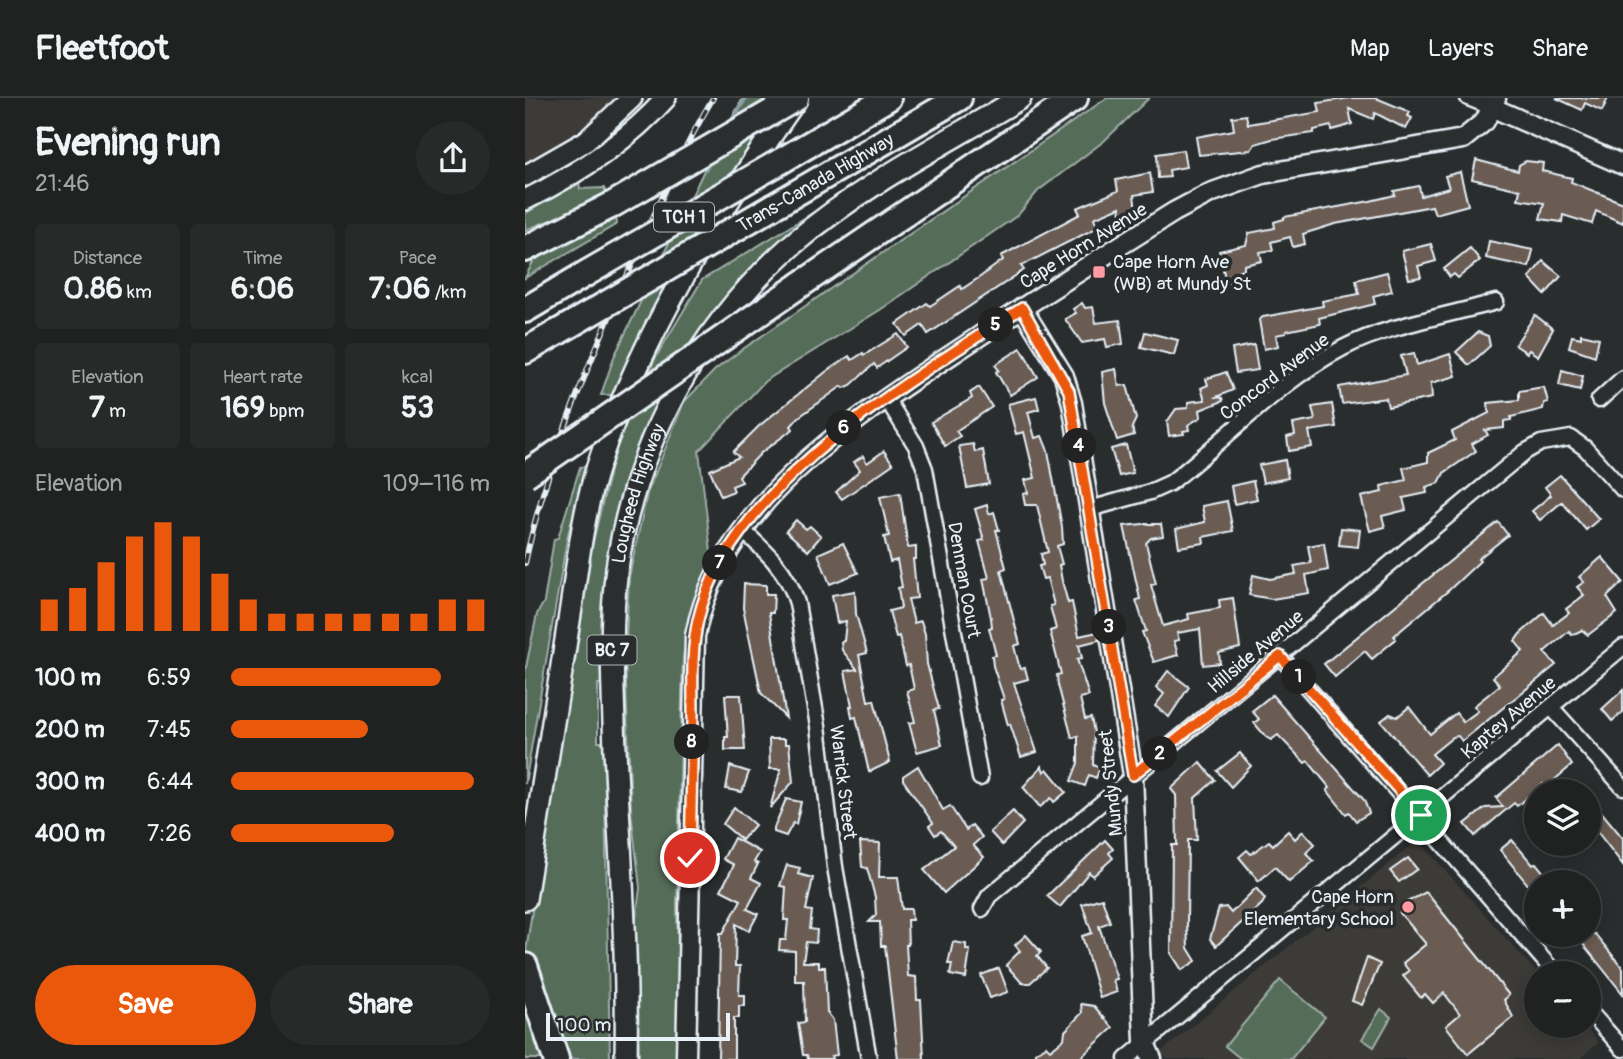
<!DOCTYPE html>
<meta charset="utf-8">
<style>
:root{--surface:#202222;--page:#282a2a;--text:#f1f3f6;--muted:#a2a4a5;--line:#3d3f40;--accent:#ea580c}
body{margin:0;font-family:Pangolin,sans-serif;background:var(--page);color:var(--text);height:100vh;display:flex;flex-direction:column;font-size:26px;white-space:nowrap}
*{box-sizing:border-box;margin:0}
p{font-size:23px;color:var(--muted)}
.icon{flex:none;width:38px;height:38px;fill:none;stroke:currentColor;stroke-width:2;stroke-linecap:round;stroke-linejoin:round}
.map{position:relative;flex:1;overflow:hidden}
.sheet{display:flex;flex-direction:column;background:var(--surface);width:525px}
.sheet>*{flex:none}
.tools{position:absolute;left:999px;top:681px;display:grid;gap:14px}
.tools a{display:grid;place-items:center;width:77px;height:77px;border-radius:50%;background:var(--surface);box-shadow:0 4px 18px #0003,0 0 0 2px var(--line);font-size:35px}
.scale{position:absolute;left:21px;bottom:18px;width:184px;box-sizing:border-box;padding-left:7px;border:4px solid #e8f1f8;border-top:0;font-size:19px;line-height:24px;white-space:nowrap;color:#e8f1f8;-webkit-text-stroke:5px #2a2d2e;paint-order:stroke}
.pin{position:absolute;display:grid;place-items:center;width:60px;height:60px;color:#fff;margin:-30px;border:4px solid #fff;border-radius:50%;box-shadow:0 2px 7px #0007}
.km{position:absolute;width:35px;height:35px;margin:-18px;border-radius:50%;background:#222;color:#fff;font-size:19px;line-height:35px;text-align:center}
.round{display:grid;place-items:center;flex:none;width:74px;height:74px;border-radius:37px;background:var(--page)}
.summary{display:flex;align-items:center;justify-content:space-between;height:119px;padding:0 35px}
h1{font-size:38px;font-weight:700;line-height:52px}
.stats{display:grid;grid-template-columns:repeat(3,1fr);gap:10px;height:119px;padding:7px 35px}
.stats div{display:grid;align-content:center;border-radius:7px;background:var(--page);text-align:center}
.stats b{font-size:30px;font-weight:700}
.stats small{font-size:19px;font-weight:400}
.stats p{font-size:19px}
.chart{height:196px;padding:14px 35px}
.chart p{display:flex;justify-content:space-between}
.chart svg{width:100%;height:126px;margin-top:7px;stroke:var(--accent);stroke-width:6}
.primary-button{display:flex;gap:14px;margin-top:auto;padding:14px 35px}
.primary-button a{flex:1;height:80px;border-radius:42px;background:var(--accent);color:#fff;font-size:28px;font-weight:700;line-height:80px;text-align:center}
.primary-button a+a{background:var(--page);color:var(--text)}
ul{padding:0 35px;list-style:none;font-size:23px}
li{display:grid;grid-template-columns:112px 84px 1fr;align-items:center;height:52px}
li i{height:18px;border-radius:9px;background:var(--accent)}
header{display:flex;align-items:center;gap:42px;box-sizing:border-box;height:98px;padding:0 35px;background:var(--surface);border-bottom:2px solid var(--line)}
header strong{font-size:33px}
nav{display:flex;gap:38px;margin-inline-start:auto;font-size:24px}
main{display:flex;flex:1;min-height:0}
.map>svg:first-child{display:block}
.built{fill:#3e3b39}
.green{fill:#556c58;stroke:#9eaea8;stroke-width:2}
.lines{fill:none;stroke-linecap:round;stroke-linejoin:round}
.stream{stroke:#8aa0a6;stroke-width:3.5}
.building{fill:#6b5c52;stroke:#e8f1f8;stroke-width:2}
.minor-casing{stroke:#e8f1f8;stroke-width:19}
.tertiary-casing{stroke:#e8f1f8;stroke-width:23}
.secondary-casing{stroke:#e8f1f8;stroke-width:24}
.primary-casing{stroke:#e8f1f8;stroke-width:26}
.motorway-casing{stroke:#e8f1f8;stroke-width:30}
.minor{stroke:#2a2d2e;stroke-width:14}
.tertiary{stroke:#2a2d2e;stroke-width:18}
.secondary{stroke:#2a2d2e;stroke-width:19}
.primary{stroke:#2a2d2e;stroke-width:21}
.motorway{stroke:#2a2d2e;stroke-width:24}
.rail-casing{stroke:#e8f1f8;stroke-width:6}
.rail{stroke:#2a2d2e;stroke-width:3.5;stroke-dasharray:10;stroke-linecap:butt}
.motorway-bridge-casing{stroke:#e8f1f8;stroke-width:30;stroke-linecap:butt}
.motorway-bridge{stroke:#2a2d2e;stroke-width:24}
.route-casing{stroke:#fff;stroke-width:14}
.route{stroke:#ea580c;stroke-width:9}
.poi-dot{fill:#ff9aa2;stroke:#2a2d2e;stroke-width:2.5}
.labels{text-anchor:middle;stroke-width:7;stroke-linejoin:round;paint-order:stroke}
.shield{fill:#2a2d2e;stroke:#afb6bb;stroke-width:2}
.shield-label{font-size:18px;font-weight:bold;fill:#e8f1f8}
.street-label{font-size:19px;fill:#e8f1f8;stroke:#2a2d2e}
.poi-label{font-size:19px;fill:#e8f1f8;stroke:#2a2d2e;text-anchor:start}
</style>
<header>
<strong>Fleetfoot</strong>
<nav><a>Map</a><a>Layers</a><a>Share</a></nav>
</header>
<main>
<section class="sheet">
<div class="summary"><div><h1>Evening run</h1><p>21:46</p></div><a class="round"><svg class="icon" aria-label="share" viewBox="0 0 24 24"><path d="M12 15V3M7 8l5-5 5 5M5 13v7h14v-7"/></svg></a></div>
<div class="stats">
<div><p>Distance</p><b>0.86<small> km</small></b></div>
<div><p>Time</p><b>6:06</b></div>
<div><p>Pace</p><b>7:06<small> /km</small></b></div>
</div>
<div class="stats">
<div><p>Elevation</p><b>7<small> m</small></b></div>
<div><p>Heart rate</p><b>169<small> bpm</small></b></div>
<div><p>kcal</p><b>53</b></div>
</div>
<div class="chart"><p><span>Elevation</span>109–116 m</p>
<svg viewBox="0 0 160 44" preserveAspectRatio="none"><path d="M5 44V33M15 44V29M25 44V20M35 44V11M45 44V6M55 44V11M65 44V24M75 44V33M85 44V38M95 44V38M105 44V38M115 44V38M125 44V38M135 44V38M145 44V33M155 44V33"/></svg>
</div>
<ul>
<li><b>100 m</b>6:59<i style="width:81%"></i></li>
<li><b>200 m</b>7:45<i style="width:53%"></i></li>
<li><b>300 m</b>6:44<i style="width:94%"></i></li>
<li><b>400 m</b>7:26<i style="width:63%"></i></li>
</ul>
<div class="primary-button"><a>Save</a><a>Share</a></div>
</section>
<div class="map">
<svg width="1098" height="961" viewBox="0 0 1098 961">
<rect width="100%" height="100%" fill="#2a2d2e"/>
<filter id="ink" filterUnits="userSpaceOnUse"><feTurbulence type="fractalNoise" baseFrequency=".0143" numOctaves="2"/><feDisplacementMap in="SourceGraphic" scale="14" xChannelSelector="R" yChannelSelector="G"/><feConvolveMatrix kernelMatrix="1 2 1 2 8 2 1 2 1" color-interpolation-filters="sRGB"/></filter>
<g filter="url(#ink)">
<g class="built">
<polygon points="0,0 93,0 40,43 0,67"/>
<polygon points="893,742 1012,875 1012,928 1059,928 1074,944 1054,961 642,961 636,954"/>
</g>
<g class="green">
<polygon points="218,0 263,0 133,208 87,297 76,297 89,259 183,64"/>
<polygon points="582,0 624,0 579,43 513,93 493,117 355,212 240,283 174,353 186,454 185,466 168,506 158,559 152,806 155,961 114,961 110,827 115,790 106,713 100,562 104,479 122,396 159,304 190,272 215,253"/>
<polygon points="54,83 55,91 79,90 91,117 92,126 0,180 11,158 56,136 46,114 0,132 0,116"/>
<path d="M307,103C284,122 259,140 238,161C155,244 98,352 82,469C77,507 77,547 77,586H73V644H79L85,961H43L40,946L17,952L19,961H0V860L9,800L64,461L88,360L100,327L131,259L177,182Z"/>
<polygon points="60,368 42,441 0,686 0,574 12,516 19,504 29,441 33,440 55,369"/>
<polygon points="755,882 800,919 766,961 716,961 700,948"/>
<polygon points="856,911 866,919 849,949 837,941"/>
</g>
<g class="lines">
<g class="stream">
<polyline points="206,26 221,0"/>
<polyline points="181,71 187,61"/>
</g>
</g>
<g class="building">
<polygon points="825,0 851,0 885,14 883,18 887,20 881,31 850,15 848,21 824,11 827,26 818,29 807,32 806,28 789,32 789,35 747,41 730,46 726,52 674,57 671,39 709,32 707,19 721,17 723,26 795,14 793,5"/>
<polygon points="1031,0 1083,0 1077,13 1060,5 1057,12"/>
<polygon points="658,52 661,69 644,72 645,79 633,80 632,56"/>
<polygon points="951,62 993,73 994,67 1001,63 1018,65 1017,73 1047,80 1046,84 1098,105 1098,125 1071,113 1067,126 1038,117 1037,124 1015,121 1019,105 993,101 995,92 947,81"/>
<polygon points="935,74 943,107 910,116 907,108 810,126 778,136 780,146 768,149 765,139 746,144 748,152 735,154 737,163 719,167 719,171 709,174 711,183 701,185 694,153 721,147 724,135 750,130 749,124 759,121 759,119 845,103 870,97 869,93 894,88 896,98 924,90 920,78"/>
<polygon points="625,75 628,94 609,97 611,113 596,116 595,109 569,120 573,129 496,168 499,172 403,236 397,227 381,238 372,226 402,205 405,208 435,188 437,191 455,179 478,162 476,158 555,116 552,110 593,93 591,82"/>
<polygon points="964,143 1008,152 1004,169 961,160"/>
<polygon points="906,146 911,163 893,168 896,179 884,181 877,153"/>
<polygon points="945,150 955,162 933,180 929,176 925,179 919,171"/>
<polygon points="1018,163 1036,178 1020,197 1004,180"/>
<polygon points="862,174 867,193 848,198 850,206 794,220 795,226 761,233 761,235 751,237 753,248 739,251 734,222 738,219 798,208 797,203 834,196 831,182"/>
<polygon points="557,205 560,210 568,209 571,225 595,222 598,246 582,249 580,241 557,245 540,221 551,215 548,211"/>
<polygon points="1010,217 1028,231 1013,258 1004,252 1002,255 990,247"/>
<polygon points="620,234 653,242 649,257 616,249"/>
<polygon points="953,234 963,238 965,248 944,267 931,254"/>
<polygon points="373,236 382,249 352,270 349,266 326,287 319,290 317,288 274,319 266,328 268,331 237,354 214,378 217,384 207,388 209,393 196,398 185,372 214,359 208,354 234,328 302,273 324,258 327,262 338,255 339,257"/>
<polygon points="1056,236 1074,240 1070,258 1044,249 1047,238 1056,240"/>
<polygon points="729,247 733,272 711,275 707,251"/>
<polygon points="496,250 513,279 485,297 471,274 474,272 470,267"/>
<polygon points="889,255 892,267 925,256 931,278 906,285 907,300 863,309 861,300 817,306 814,289 881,277 876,258"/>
<polygon points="591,271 594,288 602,287 611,321 607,329 609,337 592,342 580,305 577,274"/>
<polygon points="1037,272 1058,278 1055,292 1034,287"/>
<polygon points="701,274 708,292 691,299 697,300 698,303 675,312 676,319 663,327 664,332 658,333 659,336 644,338 642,324 651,311 663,310 663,304 680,302 676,290 683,287 681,281"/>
<polygon points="454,289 467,309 431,333 435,338 420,348 406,324 447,300 445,295"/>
<polygon points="1019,289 1023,304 1019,305 1018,311 986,319 986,322 979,323 979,330 960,332 963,337 947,346 951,353 919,375 914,385 901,389 902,395 878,400 881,412 857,418 860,429 845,433 836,399 857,394 856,388 881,382 878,370 903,364 903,355 930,342 927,334 964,315 963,305 994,302 994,293"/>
<polygon points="511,299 514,311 503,314 510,340 517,338 523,353 537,429 538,446 532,448 537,466 534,467 537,483 543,505 547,504 554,538 573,534 574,542 554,547 557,560 552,561 564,598 555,600 560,621 566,620 569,634 568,667 575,670 571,680 564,677 560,688 546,683 553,665 553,638 547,640 533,587 532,577 536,576 525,533 531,531 525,508 529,507 522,480 518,481 514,468 518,467 516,456 523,454 512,407 500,407 498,396 503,395 500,382 510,380 499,334 491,336 483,306"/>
<polygon points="807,306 811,329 784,333 787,349 764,353 762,339 770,337 768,326 790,322 787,309"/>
<polygon points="448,346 450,354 458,352 464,386 442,390 434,348"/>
<polygon points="601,347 608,375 594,378 586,351"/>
<polygon points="359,353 368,366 317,401 311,394 335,372 329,364 338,358 342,365"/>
<polygon points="760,362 763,380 738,385 734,367"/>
<polygon points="1035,377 1074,421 1061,432 1037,404 1015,422 1007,413 1026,397 1020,389"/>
<polygon points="728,383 732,401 709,406 706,388"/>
<polygon points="375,395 383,450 391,449 391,461 388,461 392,500 383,501 389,525 396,523 400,536 402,566 414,611 409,612 417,647 392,654 384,625 390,624 382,593 389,591 384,567 381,568 374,538 371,539 364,513 376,510 373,490 377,489 372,462 365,464 359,439 364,438 355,399"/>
<polygon points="702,403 708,433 678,439 679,445 654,449 651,431 680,424 677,408"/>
<polygon points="462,407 464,416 469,414 474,432 471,432 481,470 476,472 495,546 489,548 495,571 500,570 503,581 489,585 512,654 496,659 485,626 483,627 476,602 479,601 468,568 467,558 471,557 464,530 467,529 466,520 458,481 464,480 454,443 459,442 450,411"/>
<polygon points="271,422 281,431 285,428 296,438 283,453 261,433"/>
<polygon points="973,424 983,437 953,461 955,463 924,492 869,538 871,541 847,561 840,553 810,579 799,566"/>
<polygon points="618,426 636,426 638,438 626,440 621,445 631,486 626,487 638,528 664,521 663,516 695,510 694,502 708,500 715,550 694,555 695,565 678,567 675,531 652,535 654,542 649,543 653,557 629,564 617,534 621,533 611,502 615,501 599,428"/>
<polygon points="816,430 835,432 833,449 814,447"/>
<polygon points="318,445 333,475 305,486 293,456"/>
<polygon points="799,445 803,472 781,477 784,495 747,501 724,497 728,477 745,481 771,476 769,468 786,465 783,448"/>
<polygon points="1077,459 1098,484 1082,499 1092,515 1063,537 1057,532 1047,537 1044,533 1019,554 1031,567 937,643 933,638 928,639 907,656 915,665 902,677 856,623 865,616 872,619 884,609 905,636 931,615 938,624 953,613 949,608 975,587 968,579 998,553 990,543 995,536 1019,515 1028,527 1044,515 1041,511 1059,497 1052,489 1059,484 1054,479"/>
<polygon points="219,486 241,487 241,496 249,496 248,515 244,515 261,620 236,595 218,510"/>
<polygon points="330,493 331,516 342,555 334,557 343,603 349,602 365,664 344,674 331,619 327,620 325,608 327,608 320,573 332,571 317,552 316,544 319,543 321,523 312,525 307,497"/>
<polygon points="643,573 664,589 644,619 630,608 639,596 631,589"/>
<polygon points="1098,592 1098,614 1087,623 1077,611"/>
<polygon points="200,597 216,597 220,652 200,652 200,639 203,639"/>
<polygon points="747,597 839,702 844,715 831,723 824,714 821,716 802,692 805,690 783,663 780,665 753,637 746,642 741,639 729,625 734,621 727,613"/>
<polygon points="244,641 260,641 260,646 264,646 268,684 245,710 256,671 245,671"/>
<polygon points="1033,647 1047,667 1020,690 1018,686 992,708 989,705 950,738 940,726 960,710 978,709 971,700"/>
<polygon points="715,655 726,668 706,689 692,673"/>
<polygon points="675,664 690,682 670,700 672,742 663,742 662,826 663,850 671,863 657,872 646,855 647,747 652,747 651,697 646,691"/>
<polygon points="205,668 224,674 217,694 201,691"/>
<polygon points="393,668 418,712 425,708 441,732 447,727 457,739 448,747 459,759 419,795 399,772 429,748 416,733 410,737 404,728 408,725 378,682 378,678"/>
<polygon points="517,668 519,674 522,671 541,694 529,704 526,700 515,709 498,689"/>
<polygon points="1064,699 1098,740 1098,767 1064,723"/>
<polygon points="261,701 276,704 271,726 268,725 261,738 249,734 249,730"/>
<polygon points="209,709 230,727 217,742 198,726"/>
<polygon points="488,713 498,725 477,747 465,734"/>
<polygon points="763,733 770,741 778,733 790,746 781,755 789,763 764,784 750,769 734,783 714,759 722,752 726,756 744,743 748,747"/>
<polygon points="209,740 235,754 229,764 233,766 226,780 236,785 222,811 233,816 224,833 211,826 210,868 215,868 214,897 220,897 220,908 214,908 214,920 209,920 209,961 193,961 195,835 198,835 216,802 196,792 209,767 198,761"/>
<polygon points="580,742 588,751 584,755 588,760 568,778 564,774 535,809 522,798"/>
<polygon points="987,742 1008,767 1011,765 1020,776 1016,779 1020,784 1012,784 1012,798 975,752"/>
<polygon points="335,744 355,745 354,779 373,779 377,811 386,811 387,822 382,822 383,847 381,847 383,878 391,879 392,902 396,902 399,961 373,961 360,848 356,848 355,824 344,824 351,817 350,799 342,770 337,769"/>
<polygon points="883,760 892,771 874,784 865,773"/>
<polygon points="262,767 275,770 273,776 288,780 281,812 287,813 285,831 292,832 291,845 281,844 278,864 294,864 294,869 300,869 302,914 308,922 312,957 306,958 307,961 283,961 282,957 278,957 273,925 280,924 279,883 270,883 270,853 254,852 255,842 261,842 263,822 259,822 261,789 255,788"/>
<polygon points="731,790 740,801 737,806 691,848 685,841 694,810 701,809 706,815"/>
<polygon points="901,794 984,897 979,902 988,919 943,956 921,928 935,916 919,895 908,905 900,896 896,900 878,878 884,873 878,865 901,846 875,815 885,808 882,804"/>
<polygon points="577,800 585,824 574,828 592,881 588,882 592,894 575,900 557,838 567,835 557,806"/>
<polygon points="1050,836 1070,836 1098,870 1098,896"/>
<polygon points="501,837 516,854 512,858 522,870 505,885 497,885 481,867 495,853 490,847"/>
<polygon points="428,844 441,846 441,852 445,852 441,880 425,877 427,866 423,866"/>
<polygon points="842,860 855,866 837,907 827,903"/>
<polygon points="474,870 483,894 465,900 456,877"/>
<polygon points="556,906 569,908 588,930 554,961 515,961 510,955 521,948 525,952 539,941 540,933 557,915"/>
</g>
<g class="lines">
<defs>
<g id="minor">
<polyline points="943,0 966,9"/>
<polyline points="361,300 391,348 400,371 455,680"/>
<polyline points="1074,302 1098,280"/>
<path d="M565,411L625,394L645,385C702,341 754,283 818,250C860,228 924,217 971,204"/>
<path d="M217,432C241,453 263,473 272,505L293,628L310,769L344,961"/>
<polyline points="755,558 1030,875"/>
<polyline points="1026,609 1098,689"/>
<polyline points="457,811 464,798 1000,354 1016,345 1046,340 1060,350 1098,392"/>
<polyline points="1064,913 1098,951"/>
<polyline points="601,961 1098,549"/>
</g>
<g id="tertiary">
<polyline points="966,9 1098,67"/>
<polyline points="497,210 539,278 547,305 608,677 619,943 627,961"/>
<path d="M161,961L170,538C195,403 337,316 444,245C511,200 580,157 649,114L685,95L738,76L938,41L960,23L971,0"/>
</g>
<g id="secondary">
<polyline points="0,78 61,43 107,0"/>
<path d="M0,102C53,76 102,44 141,0"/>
</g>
<g id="primary">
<path d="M0,801C14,711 29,620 43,529C52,475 56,421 73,368C113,243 196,108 271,1"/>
<path id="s1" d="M101,961C103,858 95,755 90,652C88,591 84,530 92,470C110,344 174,228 269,145C337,87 419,46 495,0"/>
</g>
<g id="motorway">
<polyline points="256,63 363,0"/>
<path id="s2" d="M213,129L434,0"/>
<polyline points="0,151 85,108"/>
<polyline points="275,187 550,0"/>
<polyline points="0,212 62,175"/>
<polyline points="0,253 33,234"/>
<polyline points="0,868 31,961"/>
</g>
</defs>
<use href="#minor" class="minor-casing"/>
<use href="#tertiary" class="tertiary-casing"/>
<use href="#secondary" class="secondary-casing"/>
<use href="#primary" class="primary-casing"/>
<use href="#motorway" class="motorway-casing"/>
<use href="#minor" class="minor"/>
<use href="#tertiary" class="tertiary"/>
<use href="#secondary" class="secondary"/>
<use href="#primary" class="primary"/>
<use href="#motorway" class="motorway"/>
<defs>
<path id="rail" d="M0,465C22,364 61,272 102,178C129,118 154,57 188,0"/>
</defs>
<use href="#rail" class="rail-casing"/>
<use href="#rail" class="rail"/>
<defs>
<g id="motorway-bridge">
<polyline points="85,108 271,0"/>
<polyline points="62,175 256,63"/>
<polyline points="33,234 213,129"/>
<polyline points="0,377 275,187"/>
</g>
</defs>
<use href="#motorway-bridge" class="motorway-bridge-casing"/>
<use href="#motorway-bridge" class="motorway-bridge"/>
</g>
</g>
<g class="lines" filter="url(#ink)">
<defs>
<path id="route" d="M165,760C166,712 167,665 168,617C168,586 166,553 173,522C204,387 388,281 497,210L544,293L608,677L755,558L896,717"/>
</defs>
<use href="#route" class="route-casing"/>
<use href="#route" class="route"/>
</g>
<g class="poi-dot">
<rect x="567" y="167" width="14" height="14" rx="3.5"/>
<circle cx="883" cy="809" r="7"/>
</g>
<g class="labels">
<g class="shield">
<rect x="129" y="104.5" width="60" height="29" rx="5"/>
<rect x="62.5" y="537.5" width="49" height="29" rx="5"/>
</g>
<g class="shield-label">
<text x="159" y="125">TCH 1</text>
<text x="87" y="558">BC 7</text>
</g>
<g class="street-label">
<text dy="7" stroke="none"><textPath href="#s2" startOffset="89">Trans-Canada Highway</textPath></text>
<text transform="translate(558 147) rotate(-32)" y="7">Cape Horn Avenue</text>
<text transform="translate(749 278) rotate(-37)" y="7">Concord Avenue</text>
<text dy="7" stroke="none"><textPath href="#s1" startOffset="569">Lougheed Highway</textPath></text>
<text transform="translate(440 482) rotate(80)" y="7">Denman Court</text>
<text transform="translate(730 553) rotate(-40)" y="7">Hillside Avenue</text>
<text transform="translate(983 619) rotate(-40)" y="7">Kaptey Avenue</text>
<text transform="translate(319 684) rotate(83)" y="7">Warrick Street</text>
<text transform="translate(585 685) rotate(-96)" y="7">Mundy Street</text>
</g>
<g class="poi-label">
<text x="588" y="170">Cape Horn Ave<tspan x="588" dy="22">(WB) at Mundy St</tspan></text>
<text x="869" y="805" text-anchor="end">Cape Horn<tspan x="869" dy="22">Elementary School</tspan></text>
</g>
</g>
</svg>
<div class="tools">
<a><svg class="icon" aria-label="layers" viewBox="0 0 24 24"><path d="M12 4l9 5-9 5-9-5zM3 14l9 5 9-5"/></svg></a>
<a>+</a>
<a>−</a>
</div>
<div class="scale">100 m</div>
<div class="pin" style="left:896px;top:717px;background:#1e9e55"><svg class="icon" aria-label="arrive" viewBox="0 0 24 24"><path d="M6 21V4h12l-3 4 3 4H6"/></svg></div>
<div class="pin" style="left:165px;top:760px;background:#d93025"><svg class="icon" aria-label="check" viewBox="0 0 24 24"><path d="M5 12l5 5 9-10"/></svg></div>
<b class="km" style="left:774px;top:579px">1</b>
<b class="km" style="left:635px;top:656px">2</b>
<b class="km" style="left:584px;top:529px">3</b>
<b class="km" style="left:554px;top:348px">4</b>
<b class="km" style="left:471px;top:227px">5</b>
<b class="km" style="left:319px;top:330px">6</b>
<b class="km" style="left:195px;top:465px">7</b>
<b class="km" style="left:167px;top:644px">8</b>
</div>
</main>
